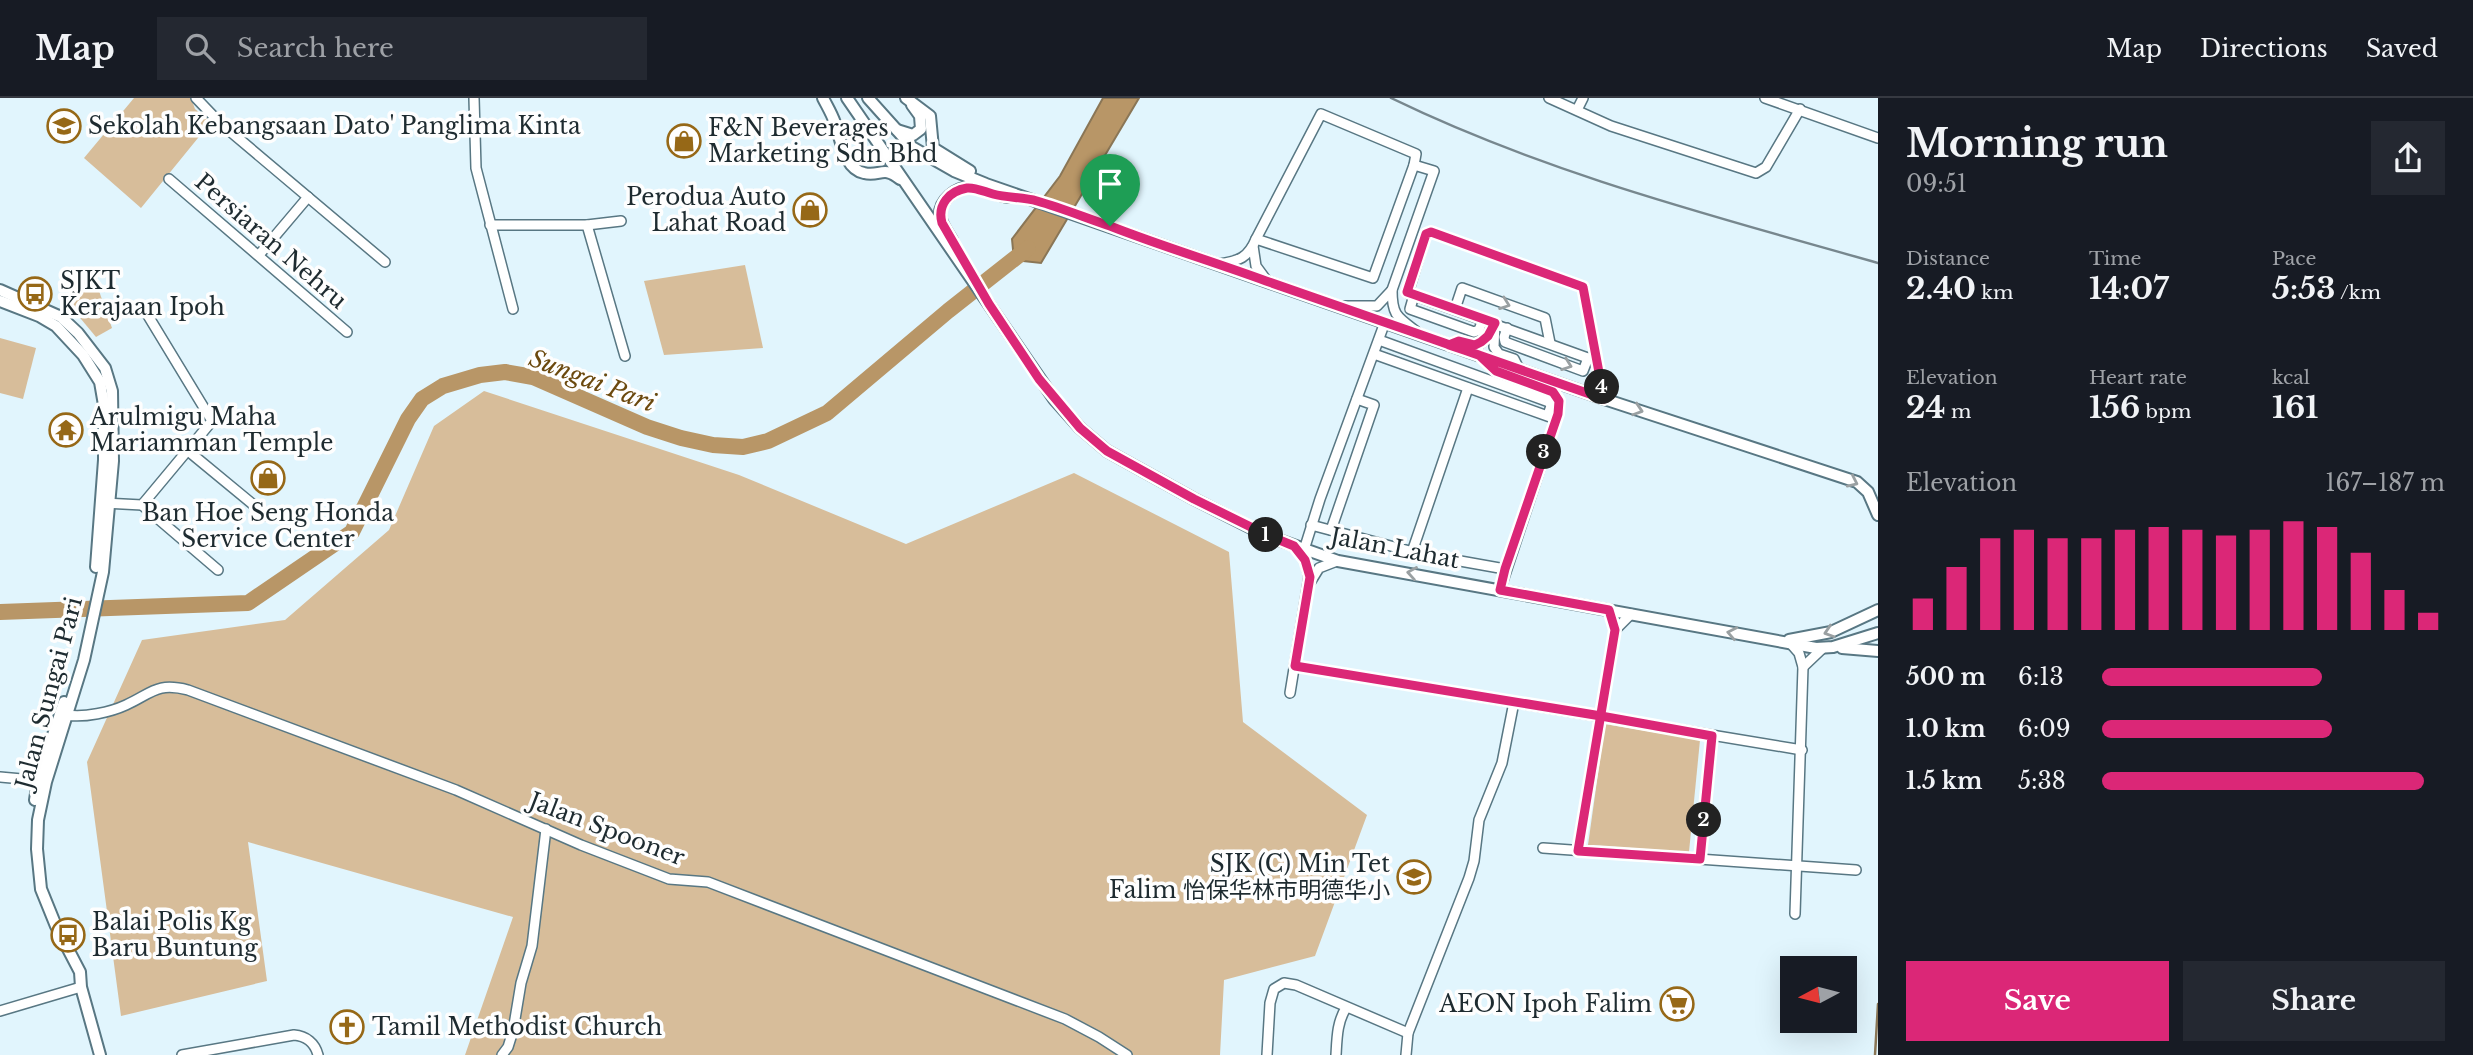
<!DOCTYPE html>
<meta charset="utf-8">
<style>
:root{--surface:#171b24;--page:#242831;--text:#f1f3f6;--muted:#9ea1a6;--line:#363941;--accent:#db2777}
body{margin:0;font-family:"Libre Baskerville","Noto Sans SC",serif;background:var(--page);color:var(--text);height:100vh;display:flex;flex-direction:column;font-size:26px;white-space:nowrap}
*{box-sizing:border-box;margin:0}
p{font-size:23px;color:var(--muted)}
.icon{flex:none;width:38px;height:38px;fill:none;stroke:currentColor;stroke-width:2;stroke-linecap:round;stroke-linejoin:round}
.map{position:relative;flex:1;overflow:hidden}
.details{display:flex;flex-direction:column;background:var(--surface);width:595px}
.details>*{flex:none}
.needle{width:46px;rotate:263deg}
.buttons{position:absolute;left:1780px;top:858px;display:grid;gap:14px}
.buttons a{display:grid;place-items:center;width:77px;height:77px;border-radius:0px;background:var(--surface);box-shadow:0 7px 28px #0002;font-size:35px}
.pin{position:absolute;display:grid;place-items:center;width:60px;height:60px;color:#fff;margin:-72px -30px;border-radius:50% 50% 50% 0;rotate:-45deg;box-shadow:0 0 7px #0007}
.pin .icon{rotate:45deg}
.km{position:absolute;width:35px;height:35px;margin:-18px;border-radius:50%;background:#222;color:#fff;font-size:19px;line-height:35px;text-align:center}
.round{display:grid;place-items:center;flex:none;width:74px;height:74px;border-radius:0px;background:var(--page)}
.head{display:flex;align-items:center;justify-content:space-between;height:119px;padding:0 28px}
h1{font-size:38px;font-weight:700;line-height:52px}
.figures{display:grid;grid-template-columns:repeat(3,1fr);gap:10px;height:119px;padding:7px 28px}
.figures div{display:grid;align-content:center}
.figures b{font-size:30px;font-weight:700}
.figures small{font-size:19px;font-weight:400}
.figures p{font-size:19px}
.chart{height:196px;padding:14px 28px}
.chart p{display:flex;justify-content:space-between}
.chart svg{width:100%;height:126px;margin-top:7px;stroke:var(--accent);stroke-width:6}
.action{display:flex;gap:14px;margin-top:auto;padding:14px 28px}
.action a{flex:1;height:80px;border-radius:0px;background:var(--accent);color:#fff;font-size:28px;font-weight:700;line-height:80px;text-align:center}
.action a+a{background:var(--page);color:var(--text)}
ul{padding:0 28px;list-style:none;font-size:23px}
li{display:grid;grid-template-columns:112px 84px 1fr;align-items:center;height:52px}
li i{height:18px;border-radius:9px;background:var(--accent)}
header{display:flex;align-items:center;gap:42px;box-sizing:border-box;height:98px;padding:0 35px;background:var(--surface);border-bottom:2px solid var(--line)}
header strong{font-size:33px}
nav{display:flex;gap:38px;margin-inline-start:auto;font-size:24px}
.search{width:490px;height:63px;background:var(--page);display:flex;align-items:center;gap:18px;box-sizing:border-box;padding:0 24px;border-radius:0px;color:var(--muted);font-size:26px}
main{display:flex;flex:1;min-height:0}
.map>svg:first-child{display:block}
.green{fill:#d7bd9a}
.water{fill:#b89667;stroke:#8a7656;stroke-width:2}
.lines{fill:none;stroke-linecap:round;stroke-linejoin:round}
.stream{stroke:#8a7656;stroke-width:2.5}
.river{stroke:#b89667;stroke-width:16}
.minor-casing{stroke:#587783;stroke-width:12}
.major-casing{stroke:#587783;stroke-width:14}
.minor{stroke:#fff;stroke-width:9}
.major{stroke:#fff;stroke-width:10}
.rail{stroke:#77878e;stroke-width:2.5}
.oneway{stroke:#9aa0a2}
.route-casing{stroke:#fff;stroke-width:14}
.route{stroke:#db2777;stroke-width:9}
.labels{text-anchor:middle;stroke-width:7;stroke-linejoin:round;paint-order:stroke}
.poi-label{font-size:23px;fill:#1e2b30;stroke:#fefefe;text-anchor:start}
.street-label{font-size:23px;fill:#1e2b30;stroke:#fefefe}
.water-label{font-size:24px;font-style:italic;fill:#6b490e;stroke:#fefefe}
</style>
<header>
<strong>Map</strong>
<div class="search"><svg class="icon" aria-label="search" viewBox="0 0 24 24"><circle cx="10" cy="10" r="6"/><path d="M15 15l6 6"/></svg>Search here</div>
<nav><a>Map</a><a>Directions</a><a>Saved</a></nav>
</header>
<main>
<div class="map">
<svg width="1878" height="957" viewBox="0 0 1878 957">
<rect width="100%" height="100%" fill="#e1f5fd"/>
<g class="green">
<polygon points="134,0 191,0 195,11 211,24 141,110 84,60"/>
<polygon points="745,167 763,250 664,257 644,183"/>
<polygon points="92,173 112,230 96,239 66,203"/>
<polygon points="0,240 36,250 23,301 0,295"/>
<polygon points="484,293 739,377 906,446 1074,375 1229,454 1243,624 1367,717 1315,858 1224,882 1220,957 465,957 513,819 248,744 267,883 121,918 87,664 142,542 285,522 389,432 434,328"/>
<polygon points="1605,626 1700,642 1689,754 1588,747"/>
</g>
<polygon class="water" points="1103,0 1139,0 1041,165 1014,162 1012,141 1060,78"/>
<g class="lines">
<polyline class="stream" points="1875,957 1878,906"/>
<polyline class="river" points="0,514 248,505 352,434 408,321 422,301 443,288 480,277 505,274 533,279 647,329 681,340 713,347 743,349 768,343 827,315 948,213 1028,150"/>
<defs>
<g id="minor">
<polyline points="196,0 219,24 385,164"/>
<polyline points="474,0 476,70 513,211"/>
<polyline points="1549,0 1611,28 1756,75 1766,69 1800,11"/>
<polyline points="1765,0 1878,40"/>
<polyline points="1577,12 1583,0"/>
<polygon points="1321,16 1416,56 1414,67 1373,180 1256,141"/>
<path d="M1414,67L1434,73L1392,192C1392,217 1397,219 1416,233"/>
<polyline points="169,81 347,234"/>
<polyline points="490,127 587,127 621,123"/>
<polyline points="587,127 625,258"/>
<polyline points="1253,148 1256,168 1267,183"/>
<polyline points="259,157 308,99"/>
<path d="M1219,166C1239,163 1248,160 1256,141"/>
<polyline points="1414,197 1410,211 1474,234 1479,232 1483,221"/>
<polyline points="1343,208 1377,208 1392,192"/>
<polyline points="1455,211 1462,190 1545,220 1550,245"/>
<polyline points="1507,230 1504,239 1505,244 1583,273 1588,260"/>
<polyline points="1379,242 1549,304 1551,308 1548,317"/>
<polyline points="1449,246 1459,243 1475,247 1481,245 1488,238 1495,225 1494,249 1499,256 1514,261 1519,271"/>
<polyline points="1374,256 1553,320"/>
<polyline points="1483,260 1496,273 1553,294 1559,303 1558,316 1500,492"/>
<polyline points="1596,263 1408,195 1426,136 1431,134 1583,189 1604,301"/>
<polyline points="187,352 267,418"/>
<polyline points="104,405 142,407 212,323 147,216"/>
<polyline points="142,407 218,472"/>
<polyline points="1311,427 1421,456 1505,471"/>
<polyline points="1331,432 1374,307 1357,301"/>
<polyline points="1304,452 1320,401 1385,224"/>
<polyline points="1412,454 1468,290"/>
<polyline points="1311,483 1319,470 1337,463"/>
<polyline points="1615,532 1631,516"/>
<polyline points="1792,547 1799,555 1803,569 1795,816"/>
<polyline points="1295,568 1802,652"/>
<polyline points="1803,569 1823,550"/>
<polyline points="1290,595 1309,479 1305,462 1295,449"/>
<path d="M67,617C84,620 111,614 126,607C152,595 157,584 188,592L456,692L581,747L669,781L708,784L1065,921L1099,939L1127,957"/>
<polyline points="0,679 44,683"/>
<polyline points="1543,750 1856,772"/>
<polyline points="1578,753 1615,532 1609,512"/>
<polyline points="1700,761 1712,638"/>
<polyline points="0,913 81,889"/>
<path d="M182,957L294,937C306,938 315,945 318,957"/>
<polyline points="502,957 508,949 513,933 521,885 532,848 546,731"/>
<polyline points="1267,957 1270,905 1274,891 1284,885 1296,887 1408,935"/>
<path d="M1336,957C1337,940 1337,924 1346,910"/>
<polyline points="1406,957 1408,935 1469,780 1474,763 1479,722 1502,665 1514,604"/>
</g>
<g id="major">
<path d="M823,0C827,8 832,16 835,25C841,41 844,71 864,75C880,79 883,67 900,81"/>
<polyline points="847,0 1054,301 1080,330 1107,353 1194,401 1265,437 1338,463 1816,550 1833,549 1878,535"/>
<polyline points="868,0 912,49 954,73 986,86 1604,301 1857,384 1868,394 1878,417"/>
<polyline points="906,0 930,18 933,50 970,73"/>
<polyline points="897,32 913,37 921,31 920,18 912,7"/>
<path d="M952,142C948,135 941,126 940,117C939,103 956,89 970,89C982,90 996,97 1008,99"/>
<polyline points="0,192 61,219 78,235 105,270 112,293 113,363 103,474 84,562 46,684 38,722 37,751 41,791 56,828 80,874 81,889 100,957"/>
<polyline points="0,203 39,218 56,228 83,257 100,284 104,307 104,362 96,469"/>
<polyline points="1789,542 1831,534 1878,512"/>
<polyline points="1842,550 1878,553"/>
<polyline points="35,702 38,682 64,604"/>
</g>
</defs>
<use href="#minor" class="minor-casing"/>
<use href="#major" class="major-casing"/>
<use href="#minor" class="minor"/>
<use href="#major" class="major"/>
<path class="rail" d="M1391,0C1545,75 1713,118 1878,165"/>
</g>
<defs><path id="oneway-chevron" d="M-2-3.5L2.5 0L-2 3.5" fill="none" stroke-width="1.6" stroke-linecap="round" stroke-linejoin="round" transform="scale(1.75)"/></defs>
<g class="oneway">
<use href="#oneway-chevron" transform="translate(1505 206) rotate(20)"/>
<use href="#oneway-chevron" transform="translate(1567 267) rotate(20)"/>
<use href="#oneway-chevron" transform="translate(1638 312) rotate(18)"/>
<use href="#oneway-chevron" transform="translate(1853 384) rotate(25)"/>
<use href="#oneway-chevron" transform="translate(1412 475) rotate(-170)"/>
<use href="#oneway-chevron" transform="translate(1829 534) rotate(162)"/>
<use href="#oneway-chevron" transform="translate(1732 535) rotate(-169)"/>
</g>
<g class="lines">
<defs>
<path id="route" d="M1110,128C1086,120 1062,110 1037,103C1023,99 1008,100 993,96C985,94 975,89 967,90C949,93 937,107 942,125L989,206L1039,281L1080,330L1107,353L1194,401L1265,436L1294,448L1305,462L1310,479L1295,568L1601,618L1712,638L1700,761L1578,753L1615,532L1609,512L1500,492L1505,471L1558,316L1559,303L1553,294L1496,273L1479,257L1449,247L1459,243L1475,247L1481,244L1488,238L1495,225L1407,194L1426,136L1431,134L1583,189L1604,301C1491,261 1379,222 1266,183C1214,164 1161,148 1110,128"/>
</defs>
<use href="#route" class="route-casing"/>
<use href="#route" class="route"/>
</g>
<defs>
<symbol id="school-ring" viewBox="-11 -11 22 22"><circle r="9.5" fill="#fefefe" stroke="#966817" stroke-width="1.5"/><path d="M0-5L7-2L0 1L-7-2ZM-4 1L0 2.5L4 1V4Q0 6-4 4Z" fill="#966817"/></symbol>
<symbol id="shop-ring" viewBox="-11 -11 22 22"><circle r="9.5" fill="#fefefe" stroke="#966817" stroke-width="1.5"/><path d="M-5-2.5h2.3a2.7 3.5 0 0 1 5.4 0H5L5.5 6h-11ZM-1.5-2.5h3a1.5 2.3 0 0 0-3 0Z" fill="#966817"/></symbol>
<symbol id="bus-ring" viewBox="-11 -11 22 22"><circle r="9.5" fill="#fefefe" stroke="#966817" stroke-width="1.5"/><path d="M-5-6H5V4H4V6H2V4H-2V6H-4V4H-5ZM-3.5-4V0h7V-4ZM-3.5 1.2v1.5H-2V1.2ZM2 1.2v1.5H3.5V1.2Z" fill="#966817"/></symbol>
<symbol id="temple-ring" viewBox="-11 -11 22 22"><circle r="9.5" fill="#fefefe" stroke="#966817" stroke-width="1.5"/><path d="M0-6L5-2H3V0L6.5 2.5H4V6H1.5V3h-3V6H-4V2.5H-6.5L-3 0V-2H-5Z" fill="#966817"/></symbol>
<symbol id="supermarket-ring" viewBox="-11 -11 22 22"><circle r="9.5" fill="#fefefe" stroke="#966817" stroke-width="1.5"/><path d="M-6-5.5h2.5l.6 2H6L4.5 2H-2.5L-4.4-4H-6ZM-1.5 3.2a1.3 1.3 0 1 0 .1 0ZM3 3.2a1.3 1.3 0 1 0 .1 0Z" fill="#966817"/></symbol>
<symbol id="church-ring" viewBox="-11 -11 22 22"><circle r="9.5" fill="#fefefe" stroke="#966817" stroke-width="1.5"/><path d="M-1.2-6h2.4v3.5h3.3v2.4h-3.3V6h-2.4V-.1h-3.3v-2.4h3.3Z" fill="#966817"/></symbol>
</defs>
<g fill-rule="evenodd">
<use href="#school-ring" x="45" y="9" width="38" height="38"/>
<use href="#shop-ring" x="665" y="24" width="38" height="38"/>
<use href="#shop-ring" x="791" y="93" width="38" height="38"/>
<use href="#bus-ring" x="16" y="177" width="38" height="38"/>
<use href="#temple-ring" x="47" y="313" width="38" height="38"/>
<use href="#shop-ring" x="249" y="361" width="38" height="38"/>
<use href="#school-ring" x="1395" y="760" width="38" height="38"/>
<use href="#bus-ring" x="49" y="818" width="38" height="38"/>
<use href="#supermarket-ring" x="1658" y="887" width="38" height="38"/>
<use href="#church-ring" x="328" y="910" width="38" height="38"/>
</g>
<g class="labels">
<g class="poi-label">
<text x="88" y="36">Sekolah Kebangsaan Dato' Panglima Kinta</text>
<text x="708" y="38">F&amp;N Beverages<tspan x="708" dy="26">Marketing Sdn Bhd</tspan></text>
<text x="786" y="107" text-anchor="end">Perodua Auto<tspan x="786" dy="26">Lahat Road</tspan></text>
<text x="60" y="191">SJKT<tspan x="60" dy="26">Kerajaan Ipoh</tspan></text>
<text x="90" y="327">Arulmigu Maha<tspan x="90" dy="26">Mariamman Temple</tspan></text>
<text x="268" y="423" text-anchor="middle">Ban Hoe Seng Honda<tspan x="268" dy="26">Service Center</tspan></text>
<text x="1390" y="774" text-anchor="end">SJK (C) Min Tet<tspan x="1390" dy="26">Falim 怡保华林市明德华小</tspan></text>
<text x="92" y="832">Balai Polis Kg<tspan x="92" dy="26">Baru Buntung</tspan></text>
<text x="1652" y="914" text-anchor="end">AEON Ipoh Falim</text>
<text x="372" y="937">Tamil Methodist Church</text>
</g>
<g class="street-label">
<text transform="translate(271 143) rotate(41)" y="8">Persiaran Nehru</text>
<text transform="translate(1395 450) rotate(11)" y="8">Jalan Lahat</text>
<text transform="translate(49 595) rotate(-75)" y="8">Jalan Sungai Pari</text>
<text transform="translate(607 731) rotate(21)" y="8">Jalan Spooner</text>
</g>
<g class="water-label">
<text transform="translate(592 283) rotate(21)" y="8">Sungai Pari</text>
</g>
</g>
</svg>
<div class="buttons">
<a><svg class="needle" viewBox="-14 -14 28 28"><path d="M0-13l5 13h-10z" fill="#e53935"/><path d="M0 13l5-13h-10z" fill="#9ea1a6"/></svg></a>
</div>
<div class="pin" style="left:1110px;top:128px;background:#1e9e55"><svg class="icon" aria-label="arrive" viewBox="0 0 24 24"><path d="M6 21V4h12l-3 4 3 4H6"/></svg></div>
<b class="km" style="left:1266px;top:437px">1</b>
<b class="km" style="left:1704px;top:722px">2</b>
<b class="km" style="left:1544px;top:354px">3</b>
<b class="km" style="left:1602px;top:289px">4</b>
</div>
<section class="details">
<div class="head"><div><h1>Morning run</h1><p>09:51</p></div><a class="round"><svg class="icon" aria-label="share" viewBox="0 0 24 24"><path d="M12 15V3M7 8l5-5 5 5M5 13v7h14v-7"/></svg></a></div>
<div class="figures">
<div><p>Distance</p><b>2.40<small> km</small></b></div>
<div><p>Time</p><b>14:07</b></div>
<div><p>Pace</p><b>5:53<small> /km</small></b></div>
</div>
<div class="figures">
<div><p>Elevation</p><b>24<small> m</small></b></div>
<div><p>Heart rate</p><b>156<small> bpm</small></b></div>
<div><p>kcal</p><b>161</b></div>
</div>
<div class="chart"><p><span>Elevation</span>167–187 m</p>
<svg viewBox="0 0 160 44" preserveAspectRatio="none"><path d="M5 44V33M15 44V22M25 44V12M35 44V9M45 44V12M55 44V12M65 44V9M75 44V8M85 44V9M95 44V11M105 44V9M115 44V6M125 44V8M135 44V17M145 44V30M155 44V38"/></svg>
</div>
<ul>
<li><b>500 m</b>6:13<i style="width:64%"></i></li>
<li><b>1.0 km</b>6:09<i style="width:67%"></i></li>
<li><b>1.5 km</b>5:38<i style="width:94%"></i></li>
</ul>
<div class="action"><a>Save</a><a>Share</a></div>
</section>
</main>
